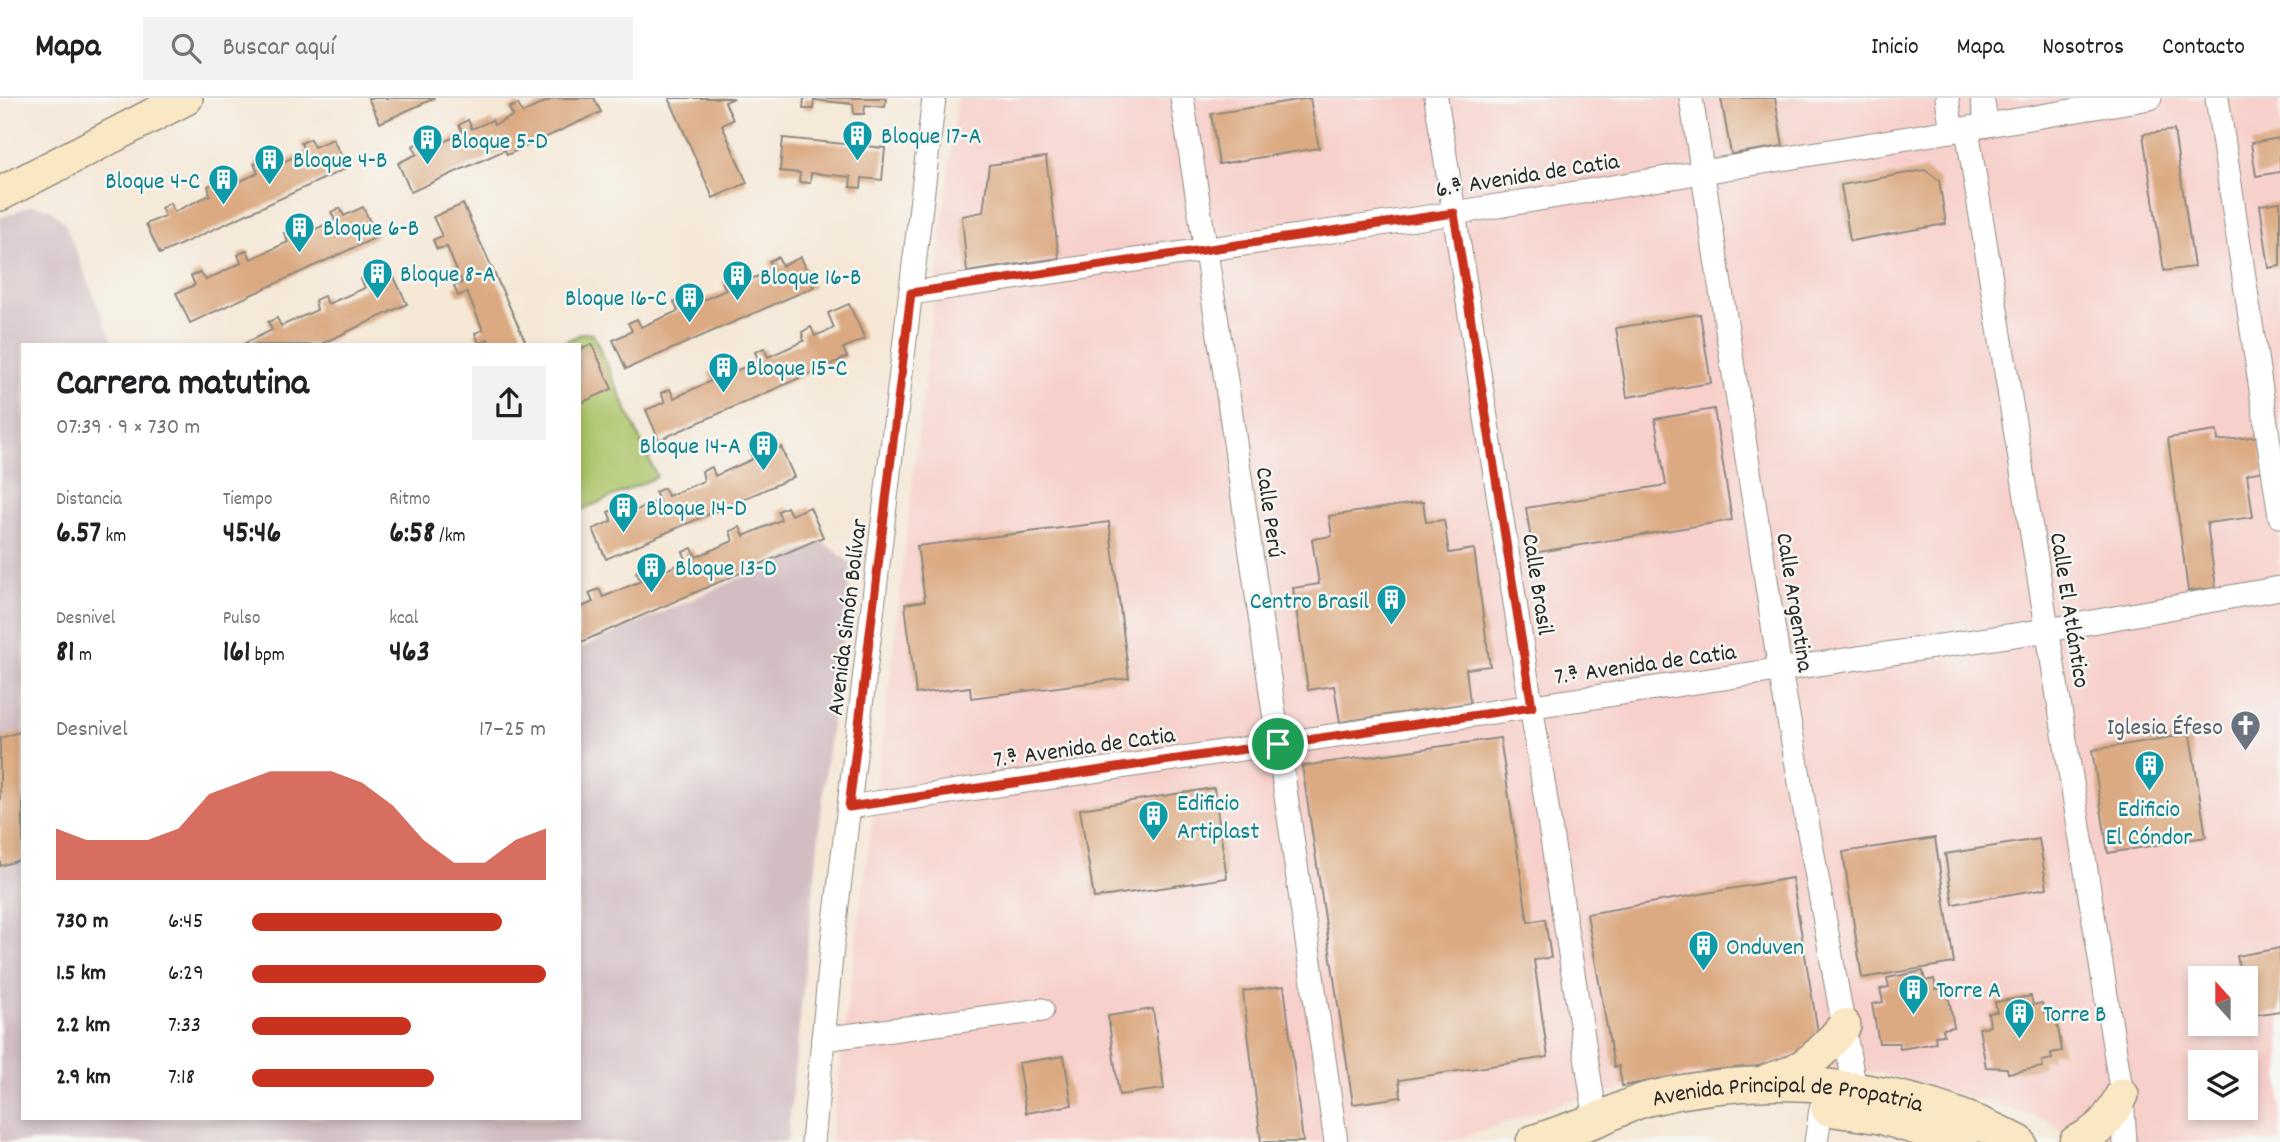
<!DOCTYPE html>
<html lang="es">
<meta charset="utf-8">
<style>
:root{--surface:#fff;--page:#f2f2f2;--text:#202124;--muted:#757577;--line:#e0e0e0;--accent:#c8321e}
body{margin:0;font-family:Dekko,sans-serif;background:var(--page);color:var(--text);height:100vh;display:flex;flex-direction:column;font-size:26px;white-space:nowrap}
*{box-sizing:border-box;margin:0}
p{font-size:23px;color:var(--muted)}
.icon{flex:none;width:38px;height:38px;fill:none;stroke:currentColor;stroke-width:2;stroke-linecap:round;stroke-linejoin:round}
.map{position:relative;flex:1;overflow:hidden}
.side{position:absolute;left:21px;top:245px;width:560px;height:777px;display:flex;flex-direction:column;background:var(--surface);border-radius:0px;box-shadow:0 4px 10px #0003}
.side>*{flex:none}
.needle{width:46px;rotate:339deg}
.buttons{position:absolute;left:2188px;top:868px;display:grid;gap:14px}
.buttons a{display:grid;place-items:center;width:70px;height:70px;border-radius:0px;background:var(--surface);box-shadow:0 4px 10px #0003;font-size:35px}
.pin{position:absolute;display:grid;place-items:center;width:60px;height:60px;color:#fff;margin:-30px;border:4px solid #fff;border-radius:50%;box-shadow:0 2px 7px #0007}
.round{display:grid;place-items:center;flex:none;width:74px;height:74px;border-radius:0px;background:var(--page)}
.overview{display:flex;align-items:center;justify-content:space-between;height:119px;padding:0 35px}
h1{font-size:38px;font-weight:700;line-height:52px}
.stats{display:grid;grid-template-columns:repeat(3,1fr);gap:10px;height:119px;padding:7px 35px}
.stats div{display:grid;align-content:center}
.stats b{font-size:30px;font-weight:700}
.stats small{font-size:19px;font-weight:400}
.stats p{font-size:19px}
.chart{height:196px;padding:14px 35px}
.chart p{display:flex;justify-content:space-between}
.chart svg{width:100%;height:126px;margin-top:7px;fill:var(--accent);opacity:.7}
ul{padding:0 35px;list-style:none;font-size:23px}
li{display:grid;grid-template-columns:112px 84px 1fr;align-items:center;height:52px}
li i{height:18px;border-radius:9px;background:var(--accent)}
header{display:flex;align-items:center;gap:42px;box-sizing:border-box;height:98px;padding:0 35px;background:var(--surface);border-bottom:2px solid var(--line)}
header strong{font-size:33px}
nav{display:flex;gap:38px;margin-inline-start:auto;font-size:24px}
.search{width:490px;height:63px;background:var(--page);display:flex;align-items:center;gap:18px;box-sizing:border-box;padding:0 24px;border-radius:0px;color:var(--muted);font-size:26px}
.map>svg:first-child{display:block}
.built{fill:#f7d0cb;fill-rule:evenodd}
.industrial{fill:#d2bec2}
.green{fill:#acc56b;stroke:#6c784b;stroke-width:2}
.building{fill:#dbaa82}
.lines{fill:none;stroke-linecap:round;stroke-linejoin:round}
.street-casing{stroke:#908a81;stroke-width:25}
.secondary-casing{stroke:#908a81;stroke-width:36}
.street{stroke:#fff;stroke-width:23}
.secondary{stroke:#fae7c3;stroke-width:33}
.route-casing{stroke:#fff;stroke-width:14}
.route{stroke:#c8321e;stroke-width:9}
.labels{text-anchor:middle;stroke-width:5;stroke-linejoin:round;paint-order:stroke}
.culture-label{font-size:24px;fill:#0d838f;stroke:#f6f6f2;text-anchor:start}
.street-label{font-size:24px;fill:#2b2b2b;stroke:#f6f6f2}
.worship-label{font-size:24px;fill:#5b616d;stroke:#f6f6f2;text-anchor:end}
</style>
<header>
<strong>Mapa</strong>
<div class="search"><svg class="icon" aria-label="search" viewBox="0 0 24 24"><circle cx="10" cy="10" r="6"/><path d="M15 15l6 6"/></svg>Buscar aquí</div>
<nav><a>Inicio</a><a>Mapa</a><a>Nosotros</a><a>Contacto</a></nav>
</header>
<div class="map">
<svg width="2280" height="1044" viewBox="0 0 2280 1044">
<rect width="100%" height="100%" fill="#f6f6f2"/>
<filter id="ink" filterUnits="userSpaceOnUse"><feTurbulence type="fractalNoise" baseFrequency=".0143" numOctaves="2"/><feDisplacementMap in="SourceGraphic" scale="14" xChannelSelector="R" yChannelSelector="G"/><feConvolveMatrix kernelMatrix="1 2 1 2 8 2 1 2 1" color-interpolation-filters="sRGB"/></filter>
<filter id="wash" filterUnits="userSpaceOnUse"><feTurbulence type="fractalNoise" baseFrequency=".00686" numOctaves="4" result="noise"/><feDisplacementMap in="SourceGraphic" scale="28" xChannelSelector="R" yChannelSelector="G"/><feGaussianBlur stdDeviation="1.57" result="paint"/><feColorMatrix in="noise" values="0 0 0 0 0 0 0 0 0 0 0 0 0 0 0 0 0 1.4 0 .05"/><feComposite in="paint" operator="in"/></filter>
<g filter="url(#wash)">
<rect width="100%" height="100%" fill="#f5e8d7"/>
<path class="built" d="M957,0H2280V1044H2077L2045,1021L1881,975L1775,967L1637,988L1570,1003L1449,1044H830L887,605ZM2200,880H2245V926H2200ZM2200,964H2245V1010H2200Z"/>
<polygon class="industrial" points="33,107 50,111 64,124 114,247 23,247 23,1020 579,1020 579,551 823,444 852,466 826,669 787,1044 0,1044 0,120"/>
<polygon class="green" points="583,235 593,236 657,379 579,413 579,247 558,247"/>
<g id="blocks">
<g class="building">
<polygon points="368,0 435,0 380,25"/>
<polygon points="554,0 594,0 601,14 507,57 505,52 411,94 398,65 417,56 413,48 422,43 426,52 463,35 459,27 468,22 472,31 492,22 494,27 513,18 509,10 518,6 522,15"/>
<polygon points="669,0 734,0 725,4 733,22 722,27 747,85 713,100"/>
<polygon points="804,0 886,0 885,9 865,7 864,16 854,16 853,6 814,2 813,11 803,11"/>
<polygon points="1310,0 1319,50 1219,66 1211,16"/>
<polygon points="1721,0 1775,0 1783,48 1731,56"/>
<polygon points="2174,32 2194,169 2164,173 2143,36"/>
<polygon points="783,40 885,50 882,82 862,80 861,90 850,89 851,79 811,75 810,85 799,84 800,75 780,73"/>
<polygon points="2280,40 2280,74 2256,78 2251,45"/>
<polygon points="310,41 314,49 333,41 347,70 160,156 146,126 165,118 161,110 170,105 174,114 210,97 208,88 217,84 221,92 258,75 254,66 263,62 267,71 305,54 301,45"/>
<polygon points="1046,59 1059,160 967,174 962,118 983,114 989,67"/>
<polygon points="1925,72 1939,82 1946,126 1850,143 1841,87"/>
<polygon points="2280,104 2280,168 2269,170 2260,107"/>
<polygon points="463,106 526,245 523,247 490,247 488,241 479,245 475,235 483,232 467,194 458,198 454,188 462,185 447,149 437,151 433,142 442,138 433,119"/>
<polygon points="363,109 377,139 190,225 176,195 195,187 191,178 200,174 206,182 241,165 238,157 247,152 251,161 288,144 284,135 293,131 297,140 335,122 331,114 340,110 344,118"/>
<polygon points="778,159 782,168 801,159 814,189 626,271 613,242 632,233 628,225 637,221 641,229 678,213 674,204 684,200 688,209 726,192 722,184 731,180 735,188 773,172 769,163"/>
<polygon points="371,177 374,185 393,177 407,206 319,247 241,247 272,232 268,224 277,220 281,228 317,212 315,202 324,198 328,206 365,190 361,181"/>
<polygon points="849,206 865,241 843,250 847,259 659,342 646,312 665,304 661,295 670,291 674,300 711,283 708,275 717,271 721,279 759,263 755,254 764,250 768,259 804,243 802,234 811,229 815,238 834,230 828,215"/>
<polygon points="1700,216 1711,285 1627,299 1616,230"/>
<polygon points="592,246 612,291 581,305 579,251"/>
<polygon points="1714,311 1732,422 1533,455 1526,410 1666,387 1655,321"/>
<polygon points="2217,333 2218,343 2259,338 2264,373 2247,376 2253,419 2207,425 2216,490 2188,493 2168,340"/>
<polygon points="758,349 762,357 781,349 794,379 606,461 593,431 612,423 608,414 618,410 621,419 659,402 655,394 664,390 668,398 704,383 702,373 712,369 715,378 753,361 749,353"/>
<polygon points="1423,404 1426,424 1444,422 1449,455 1474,451 1490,568 1466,571 1470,605 1340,624 1334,588 1308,592 1293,490 1319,486 1312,441 1332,438 1329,418"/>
<polygon points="787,409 791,417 810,409 823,439 579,545 579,510 593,504 589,495 599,491 603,499 641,483 636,474 646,470 650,479 687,463 683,454 692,450 696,459 733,443 730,433 740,429 744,438 781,422 778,413"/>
<polygon points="1109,424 1129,580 971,600 970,589 916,596 905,506 925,503 917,448"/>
<polygon points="23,633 23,761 0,768 0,640"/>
<polygon points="2190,636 2206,739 2108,755 2092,652"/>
<polygon points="1500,640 1528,824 1545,821 1551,860 1534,862 1548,959 1399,982 1401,999 1353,1006 1302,668"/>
<polygon points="1214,690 1227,780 1094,800 1080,711"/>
<polygon points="1935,740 1954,865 1862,880 1843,754"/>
<polygon points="2039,741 2047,790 1953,806 1945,756"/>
<polygon points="1792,780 1818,934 1802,953 1767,967 1693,975 1622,988 1619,968 1614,969 1587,816"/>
<polygon points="2280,850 2280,913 2248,918 2245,880 2241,880 2237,858"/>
<polygon points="1923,873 1925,883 1934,881 1936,891 1947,889 1954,929 1943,931 1944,937 1935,938 1936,945 1900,951 1899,945 1879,945 1872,906 1883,904 1880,891 1889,889 1887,880"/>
<polygon points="1284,888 1303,1044 1261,1044 1243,893"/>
<polygon points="2031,898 2033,907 2042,905 2044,915 2055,913 2062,953 2051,955 2052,961 2042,963 2043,969 2008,975 2007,970 1986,969 1979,930 1990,928 1988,915 1997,914 1995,904"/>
<polygon points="1153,911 1164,991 1119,997 1108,918"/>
<polygon points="1064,958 1072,1007 1026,1015 1018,965"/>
</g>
</g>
</g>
<g filter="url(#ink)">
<use href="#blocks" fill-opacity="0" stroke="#908a81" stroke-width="2"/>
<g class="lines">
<defs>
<g id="street">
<polyline points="1182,0 1226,282 1336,1044"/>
<polyline points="1436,0 1596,1022"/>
<polyline points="1691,0 1780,572 1855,992 1853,1005"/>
<polyline points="1947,0 1952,33"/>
<polyline points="1982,0 1987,27"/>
<polyline points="2217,0 2280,418"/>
<polyline points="1967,31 2122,997 2125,1044"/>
<polyline points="911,195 1455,115 2150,0"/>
<polyline points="849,709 2048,532 2280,490"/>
<polyline points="823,941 1042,912"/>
<polyline points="813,1044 832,849 934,0"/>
<polyline points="1816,1044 1821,1011"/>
</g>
<g id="secondary">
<polyline points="0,96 186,0"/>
<path d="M1769,982C1803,974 1824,954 1844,928"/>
<polyline points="1828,1011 1880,1019 1962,1044"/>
<path id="s1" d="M1533,1044C1555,1036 1577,1029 1599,1021C1615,1014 1632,1005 1648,1001C1771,971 1907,985 2019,1044"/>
<path d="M2076,1044C2100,1033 2110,1021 2122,997"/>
</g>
</defs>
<use href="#street" class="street-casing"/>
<use href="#secondary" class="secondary-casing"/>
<use href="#street" class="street"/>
<use href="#secondary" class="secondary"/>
</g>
</g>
<g class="lines" filter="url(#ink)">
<defs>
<polygon id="route" points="1454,115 1532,609 849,709 911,195"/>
</defs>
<use href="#route" class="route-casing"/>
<use href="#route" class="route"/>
</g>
<defs>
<symbol id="building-pin" viewBox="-11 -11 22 30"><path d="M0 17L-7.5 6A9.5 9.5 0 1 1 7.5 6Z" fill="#0f9aa8" stroke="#f6f6f2"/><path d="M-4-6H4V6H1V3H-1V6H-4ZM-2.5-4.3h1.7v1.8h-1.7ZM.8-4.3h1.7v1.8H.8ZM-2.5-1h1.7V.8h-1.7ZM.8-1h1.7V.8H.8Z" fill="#fff"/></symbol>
<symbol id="church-pin" viewBox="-11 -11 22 30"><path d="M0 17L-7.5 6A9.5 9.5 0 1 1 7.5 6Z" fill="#6b7280" stroke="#f6f6f2"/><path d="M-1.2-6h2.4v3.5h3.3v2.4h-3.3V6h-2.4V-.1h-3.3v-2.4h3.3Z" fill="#fff"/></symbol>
</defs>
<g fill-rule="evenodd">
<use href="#building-pin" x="840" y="20" width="35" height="47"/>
<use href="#building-pin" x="410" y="24" width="35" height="47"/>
<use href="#building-pin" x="252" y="44" width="35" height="47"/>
<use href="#building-pin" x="206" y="64" width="35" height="47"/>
<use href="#building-pin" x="282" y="112" width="35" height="47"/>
<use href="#building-pin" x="360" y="158" width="35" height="47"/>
<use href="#building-pin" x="720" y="160" width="35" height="47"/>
<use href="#building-pin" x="672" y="182" width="35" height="47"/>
<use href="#building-pin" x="706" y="252" width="35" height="47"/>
<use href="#building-pin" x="746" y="330" width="35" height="47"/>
<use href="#building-pin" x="606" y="392" width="35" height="47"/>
<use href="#building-pin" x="634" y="452" width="35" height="47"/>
<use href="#building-pin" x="1374" y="484" width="35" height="47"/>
<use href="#church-pin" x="2228" y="610" width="35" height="47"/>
<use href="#building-pin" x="2132" y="650" width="35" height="47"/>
<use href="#building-pin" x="1136" y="700" width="35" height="47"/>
<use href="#building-pin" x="1686" y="830" width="35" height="47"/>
<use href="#building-pin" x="1896" y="874" width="35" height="47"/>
<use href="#building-pin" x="2002" y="898" width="35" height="47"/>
</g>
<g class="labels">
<g class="culture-label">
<text x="881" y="45">Bloque 17-A</text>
<text x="451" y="50">Bloque 5-D</text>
<text x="293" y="69">Bloque 4-B</text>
<text x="200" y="90" text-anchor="end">Bloque 4-C</text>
<text x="323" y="137">Bloque 6-B</text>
<text x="400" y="183">Bloque 8-A</text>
<text x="760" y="186">Bloque 16-B</text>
<text x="667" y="207" text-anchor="end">Bloque 16-C</text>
<text x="746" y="277">Bloque 15-C</text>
<text x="741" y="355" text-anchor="end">Bloque 14-A</text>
<text x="646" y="417">Bloque 14-D</text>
<text x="675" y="477">Bloque 13-D</text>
<text x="1369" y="510" text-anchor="end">Centro Brasil</text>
<text x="1177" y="712">Edificio<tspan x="1177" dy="28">Artiplast</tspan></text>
<text x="2149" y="718" text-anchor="middle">Edificio<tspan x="2149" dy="28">El Cóndor</tspan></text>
<text x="1726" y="856">Onduven</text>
<text x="1936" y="899">Torre A</text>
<text x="2043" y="923">Torre B</text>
</g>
<g class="street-label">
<text transform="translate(1527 76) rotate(-9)" y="8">6.ª Avenida de Catia</text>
<text transform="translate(1271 414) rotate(82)" y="8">Calle Perú</text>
<text transform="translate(1539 486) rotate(81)" y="8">Calle Brasil</text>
<text transform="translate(1796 504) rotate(81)" y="8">Calle Argentina</text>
<text transform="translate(2071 512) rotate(81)" y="8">Calle El Atlántico</text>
<text transform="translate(846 519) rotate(-83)" y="8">Avenida Simón Bolívar</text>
<text transform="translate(1645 565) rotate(-8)" y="8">7.ª Avenida de Catia</text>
<text transform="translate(1084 648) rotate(-8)" y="8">7.ª Avenida de Catia</text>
<text dy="8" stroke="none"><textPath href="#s1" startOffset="264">Avenida Principal de Propatria</textPath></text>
</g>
<g class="worship-label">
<text x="2223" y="636">Iglesia Éfeso</text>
</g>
</g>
</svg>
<div class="buttons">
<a><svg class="needle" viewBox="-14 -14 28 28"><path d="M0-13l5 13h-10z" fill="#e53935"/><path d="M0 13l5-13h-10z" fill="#757577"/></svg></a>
<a><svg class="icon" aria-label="layers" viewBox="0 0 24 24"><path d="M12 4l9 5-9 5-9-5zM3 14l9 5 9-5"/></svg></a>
</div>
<div class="pin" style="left:1278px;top:646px;background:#1e9e55"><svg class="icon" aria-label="arrive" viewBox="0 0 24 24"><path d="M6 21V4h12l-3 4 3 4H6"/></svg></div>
<section class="side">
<div class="overview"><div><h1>Carrera matutina</h1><p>07:39 · 9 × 730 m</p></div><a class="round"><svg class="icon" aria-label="share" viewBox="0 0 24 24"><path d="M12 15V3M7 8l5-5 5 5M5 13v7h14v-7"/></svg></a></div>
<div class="stats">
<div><p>Distancia</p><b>6.57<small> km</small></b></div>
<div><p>Tiempo</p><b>45:46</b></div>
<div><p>Ritmo</p><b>6:58<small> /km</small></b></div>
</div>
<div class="stats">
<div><p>Desnivel</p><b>81<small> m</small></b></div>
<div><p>Pulso</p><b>161<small> bpm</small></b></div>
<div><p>kcal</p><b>463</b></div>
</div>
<div class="chart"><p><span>Desnivel</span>17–25 m</p>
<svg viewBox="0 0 160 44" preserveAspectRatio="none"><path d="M0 44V26L10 30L20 30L30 30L40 26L50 14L60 10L70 6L80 6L90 6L100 10L110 18L120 30L130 38L140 38L150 30L160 26V44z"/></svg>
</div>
<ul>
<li><b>730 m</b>6:45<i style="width:85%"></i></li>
<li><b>1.5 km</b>6:29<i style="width:100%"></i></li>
<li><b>2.2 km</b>7:33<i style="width:54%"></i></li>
<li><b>2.9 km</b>7:18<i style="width:62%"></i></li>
</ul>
</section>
</div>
